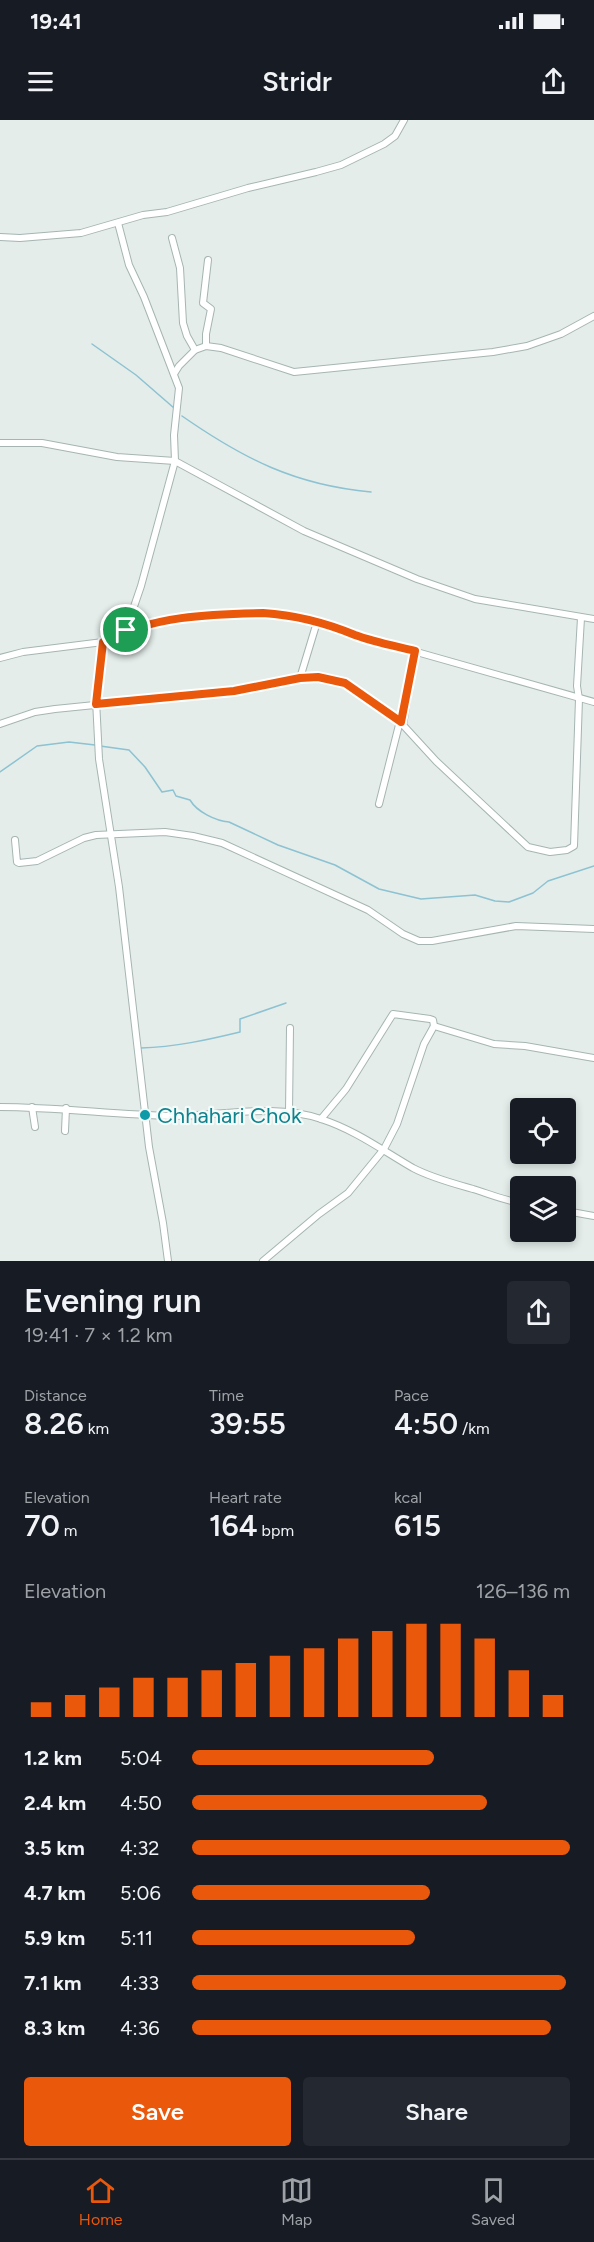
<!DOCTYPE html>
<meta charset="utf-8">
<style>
:root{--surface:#171b24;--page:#242831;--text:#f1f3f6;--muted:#9ea1a6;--line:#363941;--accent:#ea580c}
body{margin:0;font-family:Figtree,sans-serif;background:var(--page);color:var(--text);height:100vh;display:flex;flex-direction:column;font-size:22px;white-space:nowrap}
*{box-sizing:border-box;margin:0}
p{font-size:20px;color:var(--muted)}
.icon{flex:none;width:33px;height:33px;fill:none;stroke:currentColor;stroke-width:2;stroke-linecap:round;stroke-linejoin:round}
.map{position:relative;height:1141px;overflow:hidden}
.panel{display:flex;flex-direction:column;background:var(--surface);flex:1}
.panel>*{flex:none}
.fabs{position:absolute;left:510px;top:978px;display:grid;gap:12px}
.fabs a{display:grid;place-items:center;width:66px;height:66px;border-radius:6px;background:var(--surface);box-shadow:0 3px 9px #0003;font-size:30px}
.pin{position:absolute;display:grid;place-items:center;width:51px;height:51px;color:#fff;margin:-26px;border:3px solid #fff;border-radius:50%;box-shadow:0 2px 6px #0007}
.round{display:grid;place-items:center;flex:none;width:63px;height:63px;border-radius:6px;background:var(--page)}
.summary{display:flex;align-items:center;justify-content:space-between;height:102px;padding:0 24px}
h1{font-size:33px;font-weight:600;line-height:45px}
.stats{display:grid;grid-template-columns:repeat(3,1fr);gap:9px;height:102px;padding:6px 24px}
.stats div{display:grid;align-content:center}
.stats b{font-size:30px;font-weight:600}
.stats small{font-size:16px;font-weight:400}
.stats p{font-size:16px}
.chart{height:168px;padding:12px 24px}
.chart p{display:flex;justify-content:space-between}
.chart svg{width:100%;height:108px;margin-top:6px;stroke:var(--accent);stroke-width:6}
.action{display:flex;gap:12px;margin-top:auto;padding:12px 24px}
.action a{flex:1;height:69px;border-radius:6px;background:var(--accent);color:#fff;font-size:24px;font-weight:600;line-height:69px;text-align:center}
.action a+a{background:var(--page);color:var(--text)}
ul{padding:0 24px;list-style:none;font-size:20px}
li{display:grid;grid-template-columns:96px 72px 1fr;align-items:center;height:45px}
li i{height:15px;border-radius:8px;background:var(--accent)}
.status{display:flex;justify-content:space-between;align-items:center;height:42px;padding:0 30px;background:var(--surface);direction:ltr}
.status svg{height:16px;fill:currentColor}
header{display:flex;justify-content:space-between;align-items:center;height:78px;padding:0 24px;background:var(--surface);font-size:27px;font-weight:600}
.menu{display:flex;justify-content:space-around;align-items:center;height:84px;border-top:2px solid var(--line);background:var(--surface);font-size:16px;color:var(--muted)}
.menu a{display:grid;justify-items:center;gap:3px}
.menu .current{color:var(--accent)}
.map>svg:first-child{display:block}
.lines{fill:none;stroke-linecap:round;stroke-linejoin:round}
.stream{stroke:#8cc2d2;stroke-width:1.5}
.minor-casing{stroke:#a6b5b2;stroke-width:8}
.minor{stroke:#fff;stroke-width:6}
.route-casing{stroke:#fff;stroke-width:12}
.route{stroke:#ea580c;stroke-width:8}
.culture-dot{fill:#0f9aa8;stroke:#f4faf7;stroke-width:2}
.labels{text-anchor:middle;stroke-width:4.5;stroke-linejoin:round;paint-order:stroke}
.culture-label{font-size:22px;fill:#0d838f;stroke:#f4faf7;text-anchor:start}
</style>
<div class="status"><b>19:41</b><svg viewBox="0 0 49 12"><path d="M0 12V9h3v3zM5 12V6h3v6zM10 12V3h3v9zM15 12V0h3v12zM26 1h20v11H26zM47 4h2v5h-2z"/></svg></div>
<header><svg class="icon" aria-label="menu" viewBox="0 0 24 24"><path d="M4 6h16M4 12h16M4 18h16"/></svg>Stridr<svg class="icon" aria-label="share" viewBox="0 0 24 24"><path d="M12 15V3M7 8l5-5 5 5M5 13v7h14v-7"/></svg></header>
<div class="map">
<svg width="594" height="1141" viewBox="0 0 594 1141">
<rect width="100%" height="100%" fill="#e4edea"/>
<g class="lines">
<g class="stream">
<polyline points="92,224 136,255 174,288"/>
<path d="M182,296C244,339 295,365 371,372"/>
<path d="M100,626L129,630L145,647L162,672L173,670L176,676L190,680C197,692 216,701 229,702L278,725L335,745L379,769L421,779L475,775L495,781L509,782L533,773L548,761L594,746"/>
<polyline points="0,652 37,626 69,622 95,625"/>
<path d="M141,928C175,927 207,920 240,912V899L286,883"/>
</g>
<defs>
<g id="minor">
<polyline points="118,103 129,145 144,177 179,268 174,315 175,341 141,466 126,510 103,522 96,580 99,639 119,767 149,1027 163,1103 168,1141"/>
<polyline points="0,117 20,118 81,113 143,95 167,92 248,68 316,52 341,45 384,24 395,16 404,0"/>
<polyline points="172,118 180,148 183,203 187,216 195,230"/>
<polyline points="206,226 206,214 211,189 203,183 208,140"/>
<polyline points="174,254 179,246 195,230 206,226 221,228 294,252 493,232 527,226 561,214 594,196"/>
<polyline points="0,323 42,323 117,337 175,341 304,411 417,459 475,479 594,499"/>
<polyline points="126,510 185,497 212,494 263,493 284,494 330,505 353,514 594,582"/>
<polyline points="415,531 403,605 436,641 528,727 550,732 567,730 574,726 579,579 577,566 581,498"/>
<polyline points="0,538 23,532 103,522"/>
<polyline points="300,558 317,502"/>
<polyline points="0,604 35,592 55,589 234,571 300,558 318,557 345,563 401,602"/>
<polyline points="379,684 400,601"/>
<polyline points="15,720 17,742 19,743 37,741 84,718 96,715 165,712 193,716 222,723 368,790 403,814 419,821 432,821 516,806 594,809"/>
<path d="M0,987C58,987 115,995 172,996C222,996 272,983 321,999C355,1010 382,1030 413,1048C432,1058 452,1063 473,1069C489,1074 504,1080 520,1083"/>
<polyline points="32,987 35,1007"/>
<polyline points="289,992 290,908"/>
<polyline points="321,999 346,969 393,894 430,899 433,900 434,906"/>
<polyline points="65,1011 66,988"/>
<polyline points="566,1091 594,1096"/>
<polyline points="263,1141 319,1094 348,1073 384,1029 397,1004 424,924 434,906 494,924 525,926 594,938"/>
</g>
</defs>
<use href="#minor" class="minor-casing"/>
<use href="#minor" class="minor"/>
</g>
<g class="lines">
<defs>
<path id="route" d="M263,493C295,495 326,503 355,515C374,522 395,526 415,531L401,602L345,563L318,557L300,558L234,571L96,584L103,522C152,496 209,494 263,493Z"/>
</defs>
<use href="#route" class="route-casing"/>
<use href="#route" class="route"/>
</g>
<circle class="culture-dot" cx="145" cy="995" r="6"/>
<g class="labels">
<g class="culture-label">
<text x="157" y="1003">Chhahari Chok</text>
</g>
</g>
</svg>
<div class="fabs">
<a><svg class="icon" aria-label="locate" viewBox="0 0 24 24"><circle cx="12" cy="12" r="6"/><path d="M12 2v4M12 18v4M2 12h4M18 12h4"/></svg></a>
<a><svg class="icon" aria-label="layers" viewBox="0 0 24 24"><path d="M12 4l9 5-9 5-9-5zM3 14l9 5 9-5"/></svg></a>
</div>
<div class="pin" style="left:126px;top:510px;background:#1e9e55"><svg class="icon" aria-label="arrive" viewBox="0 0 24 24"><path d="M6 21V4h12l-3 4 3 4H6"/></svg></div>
</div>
<section class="panel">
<div class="summary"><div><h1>Evening run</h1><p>19:41 · 7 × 1.2 km</p></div><a class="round"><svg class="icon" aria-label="share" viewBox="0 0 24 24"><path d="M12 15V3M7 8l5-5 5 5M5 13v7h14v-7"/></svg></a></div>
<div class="stats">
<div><p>Distance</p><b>8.26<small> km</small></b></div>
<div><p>Time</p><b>39:55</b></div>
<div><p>Pace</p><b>4:50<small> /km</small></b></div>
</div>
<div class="stats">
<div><p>Elevation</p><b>70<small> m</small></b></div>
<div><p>Heart rate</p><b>164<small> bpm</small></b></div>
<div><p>kcal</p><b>615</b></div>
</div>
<div class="chart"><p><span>Elevation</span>126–136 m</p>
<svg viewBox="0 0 160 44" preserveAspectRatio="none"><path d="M5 44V38M15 44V35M25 44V32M35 44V28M45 44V28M55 44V25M65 44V22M75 44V19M85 44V16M95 44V12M105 44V9M115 44V6M125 44V6M135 44V12M145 44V25M155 44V35"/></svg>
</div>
<ul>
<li><b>1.2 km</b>5:04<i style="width:64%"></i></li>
<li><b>2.4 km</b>4:50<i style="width:78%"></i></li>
<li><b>3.5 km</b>4:32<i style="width:100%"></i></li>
<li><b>4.7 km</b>5:06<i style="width:63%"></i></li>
<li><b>5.9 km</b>5:11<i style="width:59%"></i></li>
<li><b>7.1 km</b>4:33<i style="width:99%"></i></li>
<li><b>8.3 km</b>4:36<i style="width:95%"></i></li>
</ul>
<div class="action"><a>Save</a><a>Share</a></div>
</section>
<nav class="menu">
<a class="current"><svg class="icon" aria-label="home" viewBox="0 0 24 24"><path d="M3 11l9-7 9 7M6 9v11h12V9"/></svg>Home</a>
<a><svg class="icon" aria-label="map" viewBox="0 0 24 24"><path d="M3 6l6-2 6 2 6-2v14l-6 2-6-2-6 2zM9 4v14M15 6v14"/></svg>Map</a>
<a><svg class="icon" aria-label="saved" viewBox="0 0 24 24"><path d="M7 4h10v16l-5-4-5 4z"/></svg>Saved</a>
</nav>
